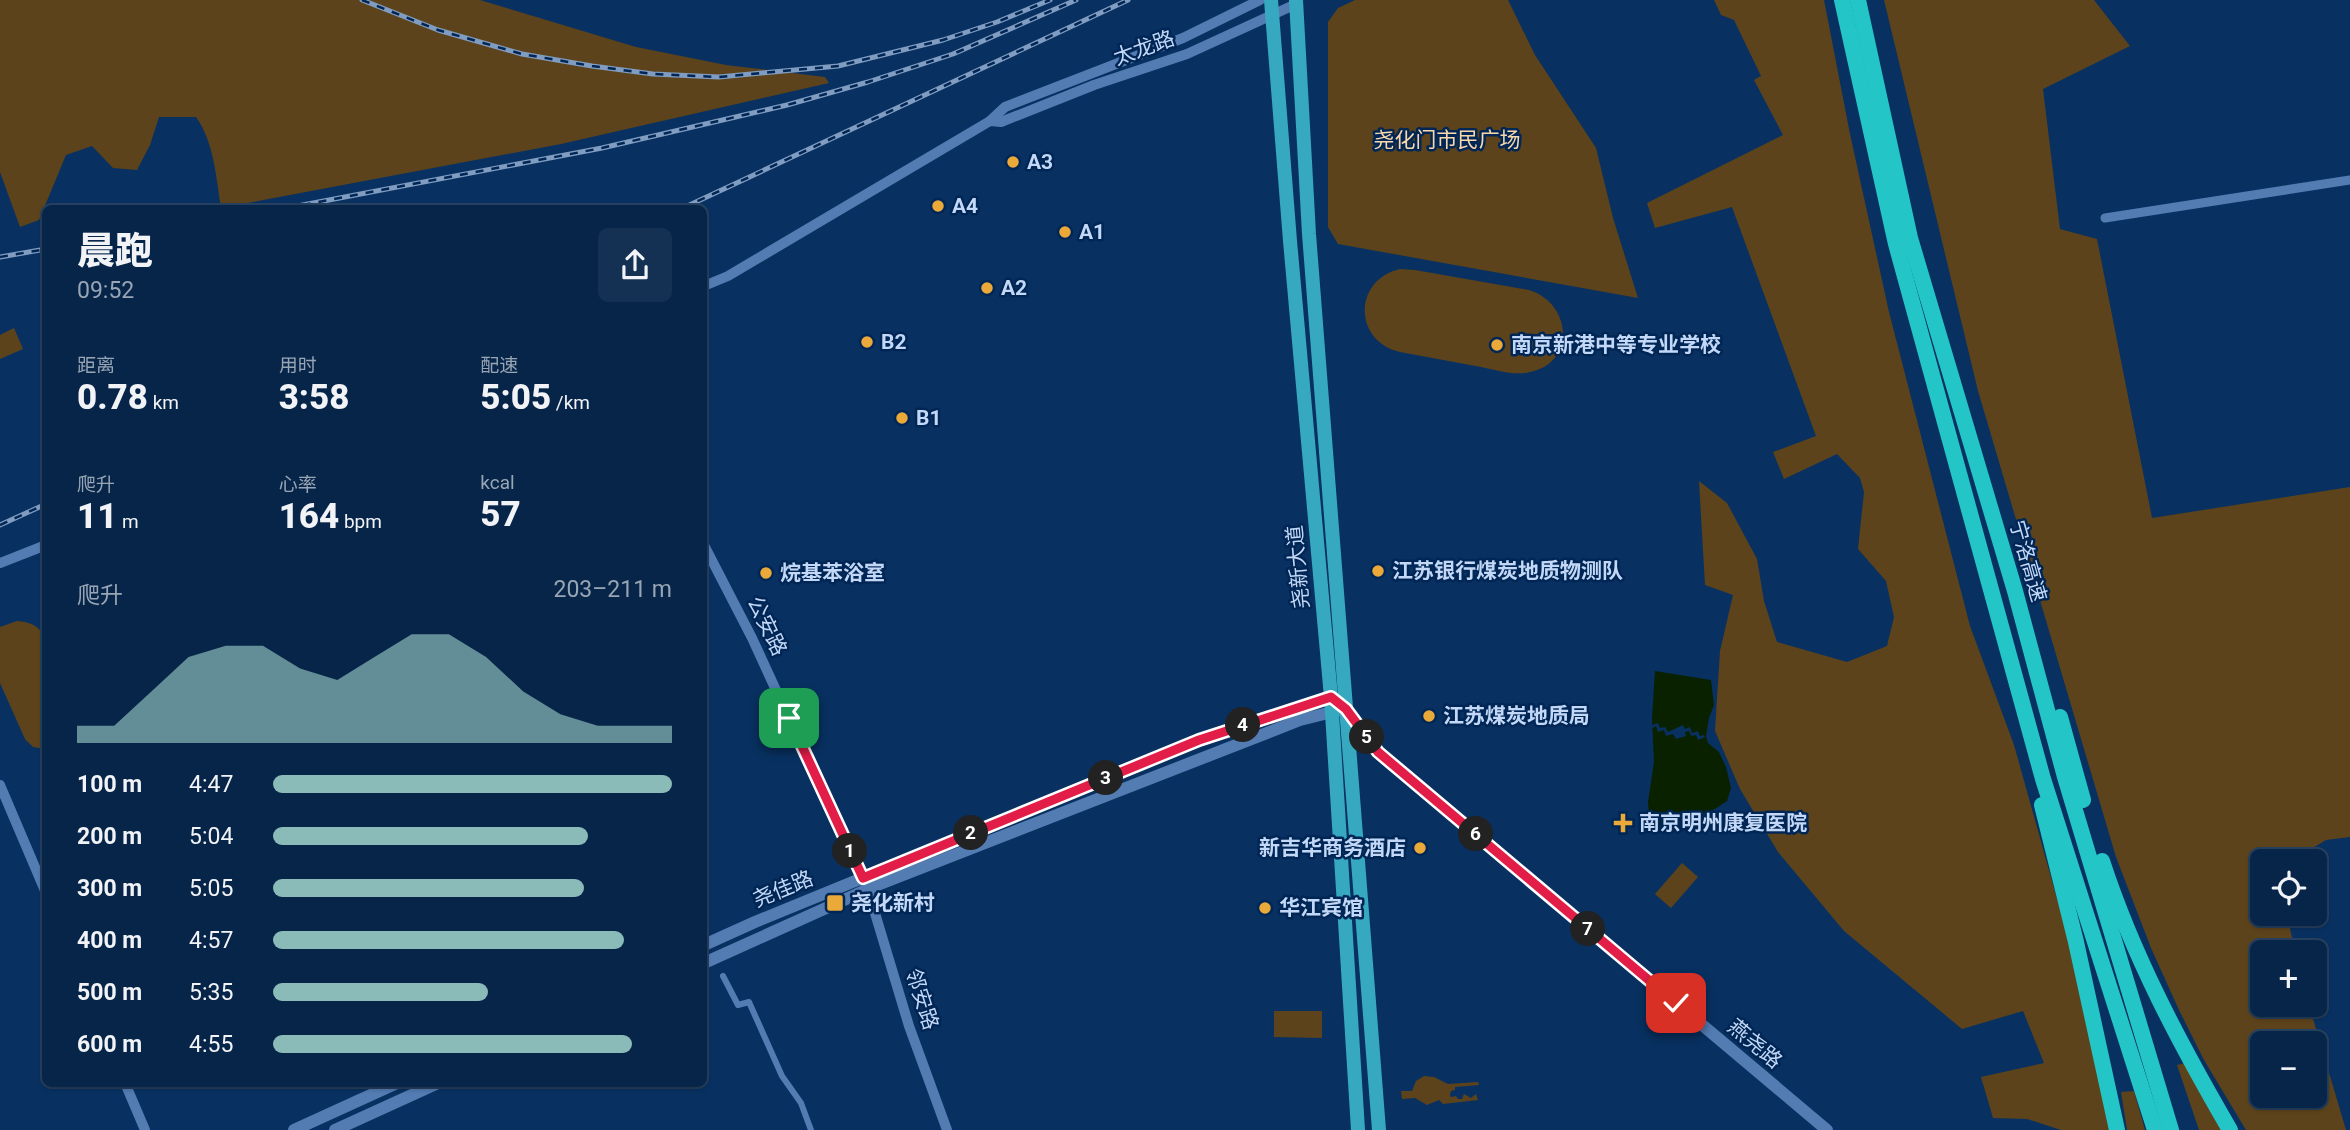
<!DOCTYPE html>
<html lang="zh">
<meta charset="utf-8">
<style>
:root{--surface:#062549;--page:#143153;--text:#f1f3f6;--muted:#98a5b4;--line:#274261;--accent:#8bbbb9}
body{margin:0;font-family:Roboto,"Noto Sans SC",sans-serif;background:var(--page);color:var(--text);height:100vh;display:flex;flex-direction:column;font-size:26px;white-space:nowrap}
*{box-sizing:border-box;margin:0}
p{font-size:23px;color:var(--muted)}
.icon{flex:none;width:38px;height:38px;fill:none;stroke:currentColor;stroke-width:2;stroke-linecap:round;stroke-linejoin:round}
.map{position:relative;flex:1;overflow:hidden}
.sheet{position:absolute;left:42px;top:205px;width:665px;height:882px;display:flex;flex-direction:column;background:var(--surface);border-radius:10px;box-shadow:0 2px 5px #0004,0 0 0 2px var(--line)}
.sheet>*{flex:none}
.buttons{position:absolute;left:2250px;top:849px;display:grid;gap:14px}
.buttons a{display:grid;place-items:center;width:77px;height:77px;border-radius:10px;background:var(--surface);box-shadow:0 2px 5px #0004,0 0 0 2px var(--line);font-size:35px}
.pin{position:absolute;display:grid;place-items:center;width:60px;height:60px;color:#fff;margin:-30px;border-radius:14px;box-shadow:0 4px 10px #0006}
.km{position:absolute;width:35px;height:35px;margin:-18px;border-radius:50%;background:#222;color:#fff;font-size:19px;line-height:35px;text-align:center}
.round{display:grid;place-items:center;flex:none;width:74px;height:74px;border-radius:10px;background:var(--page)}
.head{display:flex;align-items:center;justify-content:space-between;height:119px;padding:0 35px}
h1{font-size:38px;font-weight:800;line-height:52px}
.figures{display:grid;grid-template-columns:repeat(3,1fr);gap:10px;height:119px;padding:7px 35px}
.figures div{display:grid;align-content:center}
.figures b{font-size:35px;font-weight:800}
.figures small{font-size:19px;font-weight:400}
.figures p{font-size:19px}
.chart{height:196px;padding:14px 35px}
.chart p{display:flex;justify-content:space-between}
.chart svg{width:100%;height:126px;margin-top:7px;fill:var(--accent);opacity:.7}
ul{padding:0 35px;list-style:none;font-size:23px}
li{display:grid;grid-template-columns:112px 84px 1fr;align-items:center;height:52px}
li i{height:18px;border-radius:9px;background:var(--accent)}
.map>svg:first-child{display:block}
.green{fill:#5d431b;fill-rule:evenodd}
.water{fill:#0a2100}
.pier{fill:#083161}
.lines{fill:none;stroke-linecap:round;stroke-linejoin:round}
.pedestrian{stroke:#537cb3;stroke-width:6}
.minor{stroke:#537cb3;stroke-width:9}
.tertiary{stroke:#537cb3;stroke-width:10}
.secondary{stroke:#537cb3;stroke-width:12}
.primary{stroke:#36a8bf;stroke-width:14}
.motorway{stroke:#23c5c7;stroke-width:16}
.rail-casing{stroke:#809dc1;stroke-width:5}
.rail{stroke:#002656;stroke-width:2.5;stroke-dasharray:8;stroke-linecap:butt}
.route-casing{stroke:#fff;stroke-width:14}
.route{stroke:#e11d48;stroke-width:9}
.poi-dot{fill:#eba93a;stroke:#002656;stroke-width:2.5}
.labels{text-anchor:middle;stroke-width:5;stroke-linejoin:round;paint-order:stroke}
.street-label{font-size:21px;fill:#c2d8f6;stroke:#002656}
.park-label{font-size:21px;fill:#f9d9ab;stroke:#002656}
.poi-label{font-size:21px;font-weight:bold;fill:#c2d8f6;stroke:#002656;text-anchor:start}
</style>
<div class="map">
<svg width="2350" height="1130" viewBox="0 0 2350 1130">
<rect width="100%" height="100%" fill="#083161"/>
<g class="green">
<path d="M0,0H480L636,47L726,65L825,77L829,83L561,144L221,208C216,177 214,142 196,117H159L150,145L137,170L113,168L92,146L66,155L39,220L20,227L0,172Z"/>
<polygon points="1355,0 1508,0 1535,55 1596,148 1613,218 1638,298 1338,244 1328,227 1328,22 1338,8"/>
<polygon points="1714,0 1824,0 1850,134 1889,312 1970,626 2014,745 2075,963 2111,1130 2061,1130 2027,1119 1993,1118 1981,1077 2044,1063 2023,1011 1962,1029 1844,931 1778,852 1740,789 1715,731 1720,651 1733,595 1705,585 1699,481 1727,503 1757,559 1764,601 1777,642 1847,662 1887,646 1894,617 1886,581 1858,549 1864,492 1860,478 1837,454 1784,479 1773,452 1816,436 1732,207 1655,228 1647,203 1783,135 1754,80 1761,76 1734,20 1721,15"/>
<path d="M1884,0H2094L2130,46L2043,89L2060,229L2097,239L2152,518L2350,487V837L2326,840L2291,861H2263V914H2287L2295,952H2263V1004L2309,1005L2346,1130H2246L2204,1060L2179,1010L2151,948L2116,857L1978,391ZM2263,1043H2315V1096H2263Z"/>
<path d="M1400,269L1415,270L1529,290C1572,303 1576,363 1530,372C1514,376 1497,370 1481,367C1454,362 1427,357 1400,352C1353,341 1353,280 1400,269Z"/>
<polygon points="14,328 23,349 0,359 0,335"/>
<path d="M17,621C30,622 39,625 45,638V749L33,747L25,739L0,683V627Z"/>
<polygon points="1682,863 1698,877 1671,908 1655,894"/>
<polygon points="1274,1011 1322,1011 1322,1038 1274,1037"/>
<polygon points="2189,1062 2227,1130 2199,1130 2177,1065"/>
<polygon points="1424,1076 1434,1077 1448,1084 1478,1082 1479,1085 1455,1087 1455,1090 1451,1091 1450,1095 1451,1097 1456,1096 1458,1099 1462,1099 1464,1094 1471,1098 1476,1094 1478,1100 1443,1104 1439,1100 1427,1105 1415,1098 1402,1099 1401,1091 1412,1091 1416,1081"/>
<polygon points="2134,1091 2145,1130 2127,1130 2121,1092"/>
</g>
<polygon class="water" points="1655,671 1711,680 1714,705 1709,718 1706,736 1708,743 1719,752 1726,767 1731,788 1727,801 1715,809 1665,828 1655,822 1649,816 1648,802 1654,762 1652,719"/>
<polygon class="pier" points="1658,723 1660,728 1665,727 1668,732 1683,725 1685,729 1690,727 1692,733 1698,731 1700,736 1704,735 1705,737 1698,740 1696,735 1691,736 1689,731 1685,732 1686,736 1676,739 1673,734 1666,736 1664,730 1658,732 1656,726 1650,729 1649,726"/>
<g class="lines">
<polyline class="pedestrian" points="723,976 738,1005 749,1002 782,1076 801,1103 811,1130"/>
<polyline class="minor" points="2105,218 2350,180"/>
<g class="tertiary">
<polyline points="990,121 1001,122 1094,85 1187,54 1296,4"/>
<polyline points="704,286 728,276 990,121 1005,107 1183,38 1260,0"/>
<polyline points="704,545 752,638 868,890 909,1026 947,1130"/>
<polyline points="0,563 46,545"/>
<polyline points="0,785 46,893"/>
<polyline points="125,1083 145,1130"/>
</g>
<g class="secondary">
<polyline points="704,945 755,922 1199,740 1331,697 1346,709 1378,752 1827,1130"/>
<polyline points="704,963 875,886 1300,720 1340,710"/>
<polyline points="294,1130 397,1083"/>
<polyline points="335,1130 438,1083"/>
</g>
<g class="primary">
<polyline points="1271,0 1290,241 1331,697 1358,1130"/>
<polyline points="1296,0 1309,234 1379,1130"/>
</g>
<g class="motorway">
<polyline points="1842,0 1896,244 2043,779 2155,1130"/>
<polyline points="1858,0 1910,238 2015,591 2065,777 2171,1130"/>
<polyline points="2060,717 2083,800"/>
<polyline points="2042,805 2076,942 2117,1130"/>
<path d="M2102,861C2133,956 2180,1044 2230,1130"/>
</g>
<defs>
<g id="rail">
<polyline points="362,0 438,30 522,54 592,66 653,74 719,77 838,66 943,40 997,22 1050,0"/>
<polyline points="287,208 602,148 787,105 868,82 953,54 1076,0"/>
<polyline points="683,208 1128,0"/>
<polyline points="0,257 46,249"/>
<polyline points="0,525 46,504"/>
</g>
</defs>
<use href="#rail" class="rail-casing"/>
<use href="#rail" class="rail"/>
</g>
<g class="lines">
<defs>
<polyline id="route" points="789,718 863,878 1199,740 1331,697 1346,709 1378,752 1676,1003"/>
</defs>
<use href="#route" class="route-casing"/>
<use href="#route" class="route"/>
</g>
<g class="poi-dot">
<circle cx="1013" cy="162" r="7"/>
<circle cx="938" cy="206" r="7"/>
<circle cx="1065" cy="232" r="7"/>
<circle cx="987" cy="288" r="7"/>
<circle cx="867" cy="342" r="7"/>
<circle cx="1497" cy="345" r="7"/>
<circle cx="902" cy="418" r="7"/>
<circle cx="1378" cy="571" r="7"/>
<circle cx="766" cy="573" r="7"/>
<circle cx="1429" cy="716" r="7"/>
<path d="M1619.5 812.5h7v7h7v7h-7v7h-7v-7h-7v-7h7z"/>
<circle cx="1420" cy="848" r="7"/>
<rect x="826" y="894" width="18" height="18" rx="3.5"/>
<circle cx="1265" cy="908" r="7"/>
</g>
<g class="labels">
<g class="street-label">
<text transform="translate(1144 48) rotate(-20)" y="7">太龙路</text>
<text transform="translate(2028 561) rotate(74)" y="7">宁洛高速</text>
<text transform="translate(1298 567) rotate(-95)" y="7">尧新大道</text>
<text transform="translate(767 626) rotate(64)" y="7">公安路</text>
<text transform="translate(783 889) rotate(-22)" y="7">尧佳路</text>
<text transform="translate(922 999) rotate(72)" y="7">邻安路</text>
<text transform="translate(1755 1044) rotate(40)" y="7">燕尧路</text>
</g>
<g class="park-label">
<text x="1447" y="147">尧化门市民广场</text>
</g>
<g class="poi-label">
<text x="1027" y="169">A3</text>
<text x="952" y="213">A4</text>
<text x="1079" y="239">A1</text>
<text x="1001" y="295">A2</text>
<text x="881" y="349">B2</text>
<text x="1511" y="352">南京新港中等专业学校</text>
<text x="916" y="425">B1</text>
<text x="1392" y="578">江苏银行煤炭地质物测队</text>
<text x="780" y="580">烷基苯浴室</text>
<text x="1443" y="723">江苏煤炭地质局</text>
<text x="1639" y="830">南京明州康复医院</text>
<text x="1406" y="855" text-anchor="end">新吉华商务酒店</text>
<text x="851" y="910">尧化新村</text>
<text x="1279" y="915">华江宾馆</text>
</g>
</g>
</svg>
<div class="buttons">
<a><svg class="icon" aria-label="locate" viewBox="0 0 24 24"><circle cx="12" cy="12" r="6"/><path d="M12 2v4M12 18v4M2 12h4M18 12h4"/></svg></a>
<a>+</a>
<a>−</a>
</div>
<div class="pin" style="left:789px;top:718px;background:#1e9e55"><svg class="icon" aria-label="arrive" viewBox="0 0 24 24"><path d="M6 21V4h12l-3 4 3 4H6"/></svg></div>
<div class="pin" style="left:1676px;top:1003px;background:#d93025"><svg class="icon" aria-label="check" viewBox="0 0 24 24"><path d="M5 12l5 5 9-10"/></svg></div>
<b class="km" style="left:850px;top:851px">1</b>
<b class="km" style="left:971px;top:833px">2</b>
<b class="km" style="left:1106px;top:778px">3</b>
<b class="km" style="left:1243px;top:725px">4</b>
<b class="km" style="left:1367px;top:737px">5</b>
<b class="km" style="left:1476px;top:834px">6</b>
<b class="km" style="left:1588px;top:929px">7</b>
<section class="sheet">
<div class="head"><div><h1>晨跑</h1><p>09:52</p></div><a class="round"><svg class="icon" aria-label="share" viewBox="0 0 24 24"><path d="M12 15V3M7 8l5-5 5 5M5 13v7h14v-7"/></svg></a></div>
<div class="figures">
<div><p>距离</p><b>0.78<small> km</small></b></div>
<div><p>用时</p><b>3:58</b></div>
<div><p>配速</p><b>5:05<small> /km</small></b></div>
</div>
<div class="figures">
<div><p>爬升</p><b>11<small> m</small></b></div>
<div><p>心率</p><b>164<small> bpm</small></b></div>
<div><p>kcal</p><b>57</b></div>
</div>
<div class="chart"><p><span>爬升</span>203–211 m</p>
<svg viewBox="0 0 160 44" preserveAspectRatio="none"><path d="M0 44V38L10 38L20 26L30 14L40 10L50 10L60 18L70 22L80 14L90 6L100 6L110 14L120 26L130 34L140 38L150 38L160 38V44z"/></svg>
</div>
<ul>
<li><b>100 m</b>4:47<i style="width:100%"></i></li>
<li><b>200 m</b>5:04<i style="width:79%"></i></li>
<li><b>300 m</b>5:05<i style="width:78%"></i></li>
<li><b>400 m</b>4:57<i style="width:88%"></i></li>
<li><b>500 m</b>5:35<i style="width:54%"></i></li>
<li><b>600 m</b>4:55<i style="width:90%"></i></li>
</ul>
</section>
</div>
